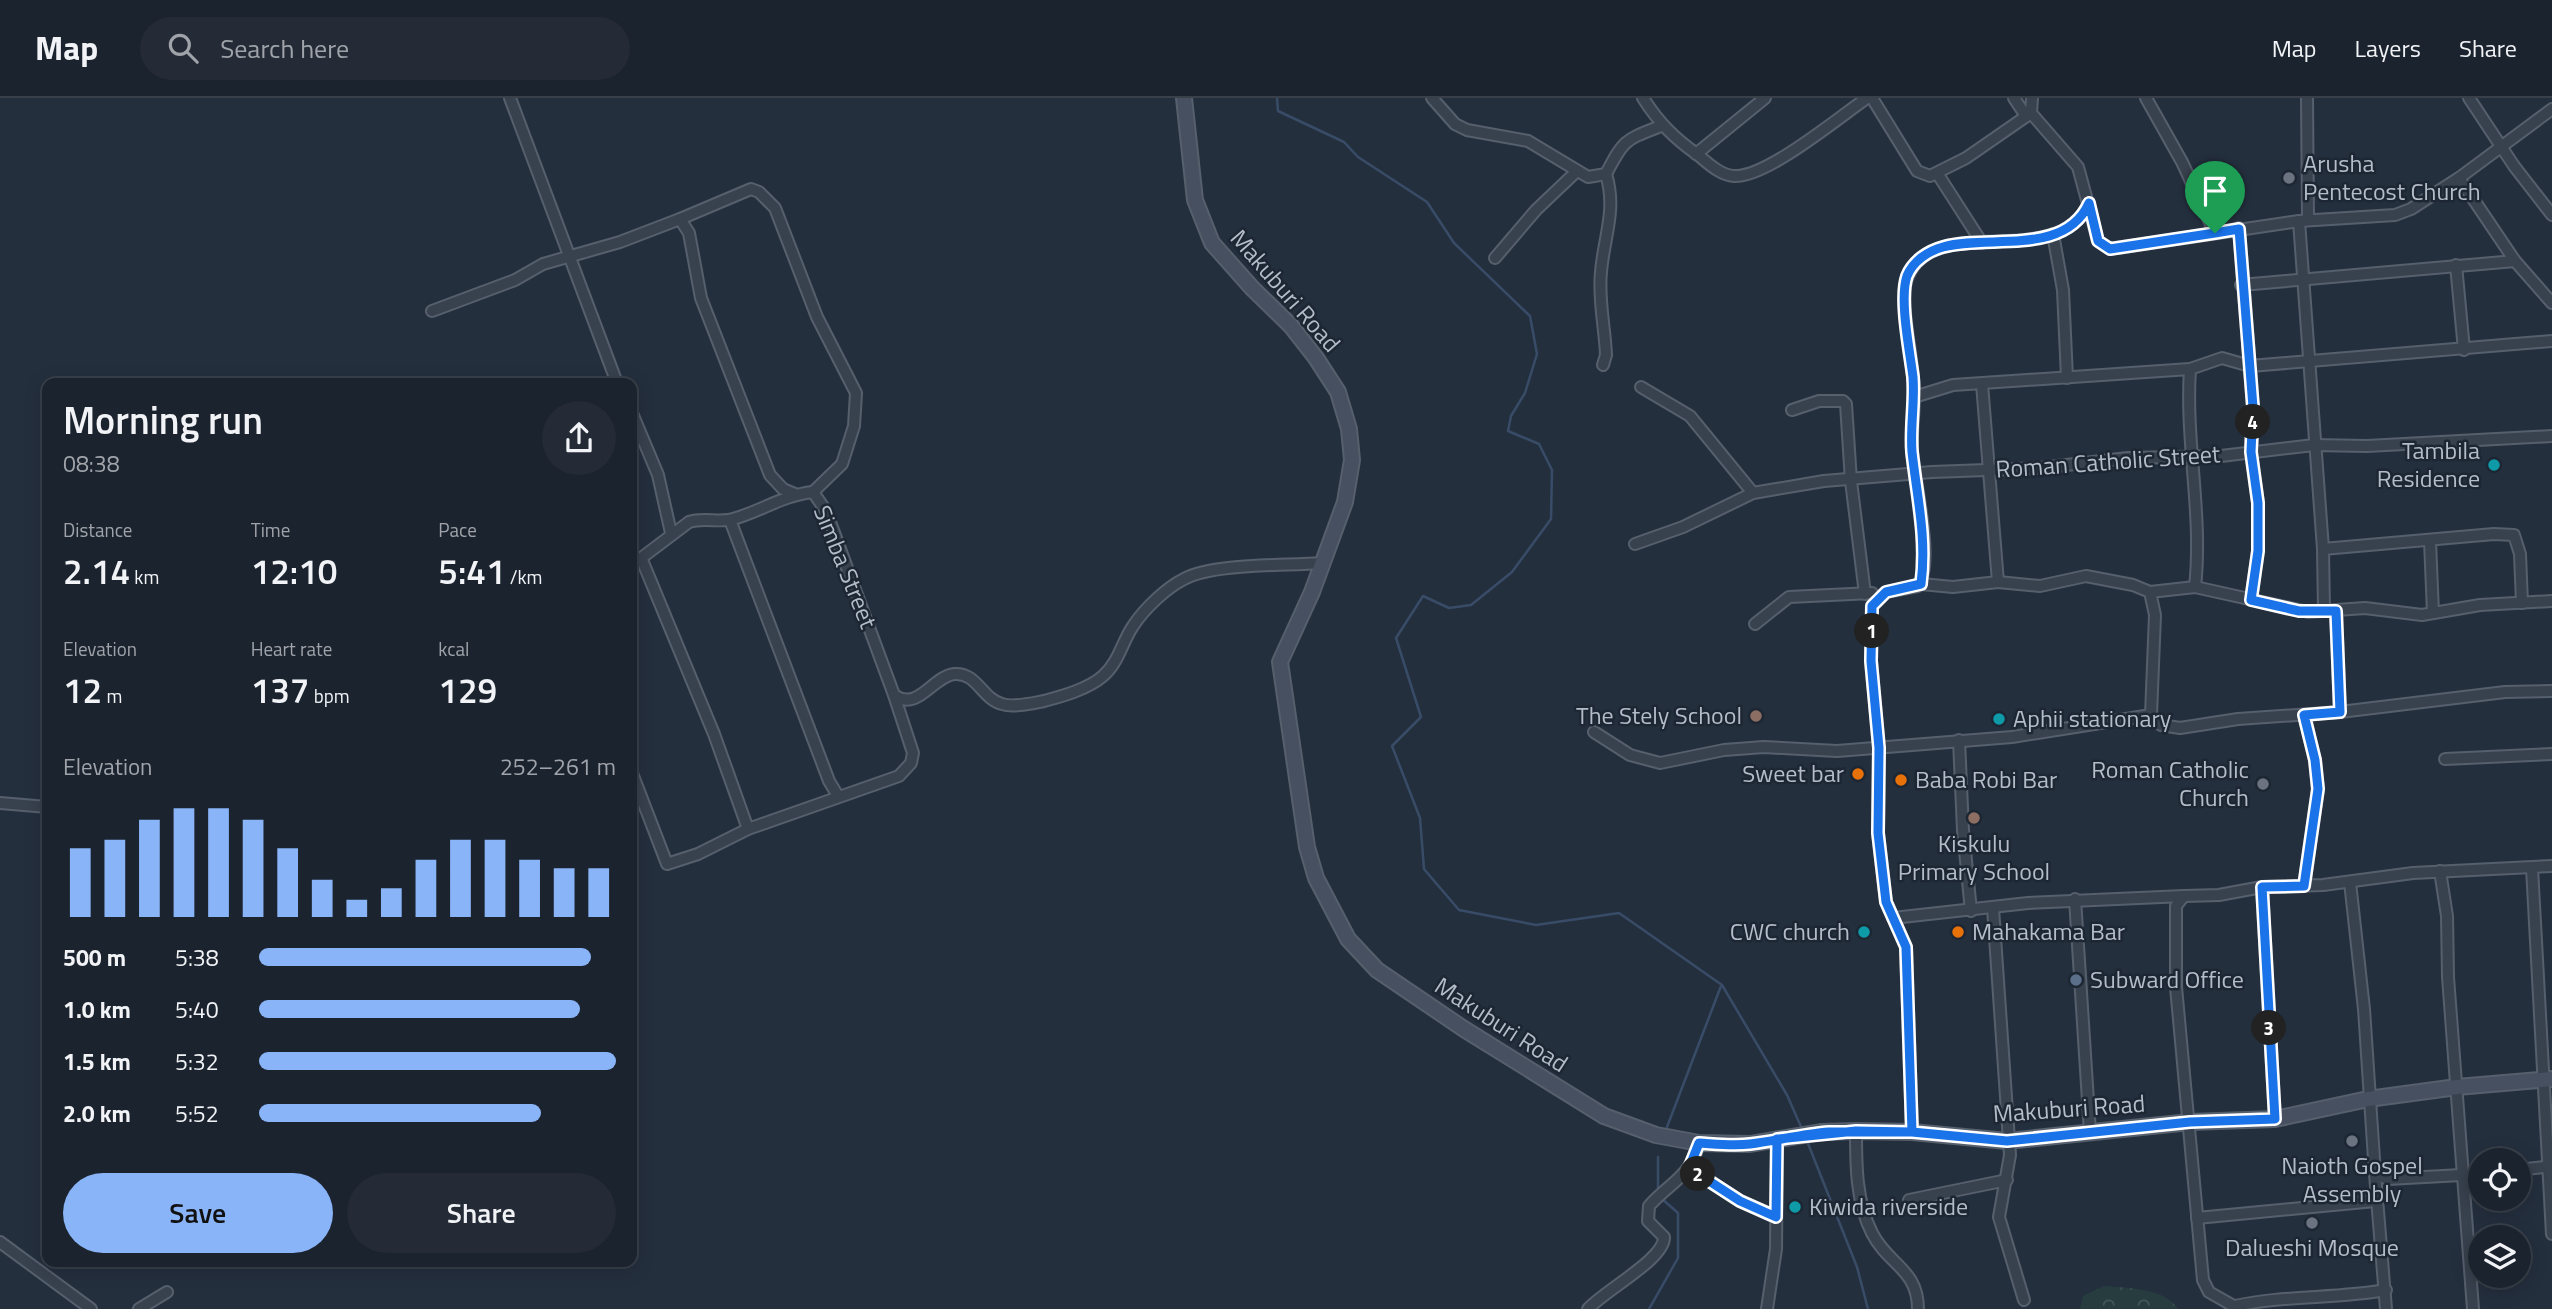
<!DOCTYPE html>
<meta charset="utf-8">
<style>
:root{--surface:#1b232e;--page:#242b36;--text:#f1f3f6;--muted:#a0a4aa;--line:#39404a;--accent:#8ab4f8}
body{margin:0;font-family:"Titillium Web",sans-serif;background:var(--page);color:var(--text);height:100vh;display:flex;flex-direction:column;font-size:26px;white-space:nowrap}
*{box-sizing:border-box;margin:0}
p{font-size:23px;color:var(--muted)}
.icon{flex:none;width:38px;height:38px;fill:none;stroke:currentColor;stroke-width:2;stroke-linecap:round;stroke-linejoin:round}
.map{position:relative;flex:1;overflow:hidden}
.panel{position:absolute;left:42px;top:280px;width:595px;height:889px;display:flex;flex-direction:column;background:var(--surface);border-radius:14px;box-shadow:0 4px 18px #0003,0 0 0 2px var(--line)}
.panel>*{flex:none}
.tools{position:absolute;left:2468px;top:1050px;display:grid;gap:14px}
.tools a{display:grid;place-items:center;width:63px;height:63px;border-radius:50%;background:var(--surface);box-shadow:0 4px 18px #0003,0 0 0 2px var(--line);font-size:35px}
.pin{position:absolute;display:grid;place-items:center;width:60px;height:60px;color:#fff;margin:-72px -30px;border-radius:50% 50% 50% 0;rotate:-45deg;box-shadow:0 0 7px #0007}
.pin .icon{rotate:45deg}
.km{position:absolute;width:35px;height:35px;margin:-18px;border-radius:50%;background:#222;color:#fff;font-size:19px;line-height:35px;text-align:center}
.round{display:grid;place-items:center;flex:none;width:74px;height:74px;border-radius:37px;background:var(--page)}
.head{display:flex;align-items:center;justify-content:space-between;height:119px;padding:0 21px}
h1{font-size:38px;font-weight:600;line-height:52px}
.metrics{display:grid;grid-template-columns:repeat(3,1fr);gap:10px;height:119px;padding:7px 21px}
.metrics div{display:grid;align-content:center}
.metrics b{font-size:35px;font-weight:600}
.metrics small{font-size:19px;font-weight:400}
.metrics p{font-size:19px}
.chart{height:196px;padding:14px 21px}
.chart p{display:flex;justify-content:space-between}
.chart svg{width:100%;height:126px;margin-top:7px;stroke:var(--accent);stroke-width:6}
.cta{display:flex;gap:14px;margin-top:auto;padding:14px 21px}
.cta a{flex:1;height:80px;border-radius:42px;background:var(--accent);color:#111;font-size:28px;font-weight:600;line-height:80px;text-align:center}
.cta a+a{background:var(--page);color:var(--text)}
ul{padding:0 21px;list-style:none;font-size:23px}
li{display:grid;grid-template-columns:112px 84px 1fr;align-items:center;height:52px}
li i{height:18px;border-radius:9px;background:var(--accent)}
header{display:flex;align-items:center;gap:42px;box-sizing:border-box;height:98px;padding:0 35px;background:var(--surface);border-bottom:2px solid var(--line)}
header strong{font-size:33px}
nav{display:flex;gap:38px;margin-inline-start:auto;font-size:24px}
.search{width:490px;height:63px;background:var(--page);display:flex;align-items:center;gap:18px;box-sizing:border-box;padding:0 24px;border-radius:38px;color:var(--muted);font-size:26px}
.map>svg:first-child{display:block}
.forest{fill:url(#forest-crowns)}
.lines{fill:none;stroke-linecap:round;stroke-linejoin:round}
.stream{stroke:#394c67;stroke-width:2.5}
.street-casing{stroke:#565f6c;stroke-width:14}
.secondary-casing{stroke:#565f6c;stroke-width:18}
.street{stroke:#38414e;stroke-width:10}
.secondary{stroke:#465061;stroke-width:14}
.route-casing{stroke:#fff;stroke-width:14}
.route{stroke:#1a73e8;stroke-width:9}
.worship-dot{fill:#6b7280;stroke:#1d2633;stroke-width:2.5}
.culture-dot{fill:#0f9aa8;stroke:#1d2633;stroke-width:2.5}
.education-dot{fill:#8d6e63;stroke:#1d2633;stroke-width:2.5}
.food-dot{fill:#e8710a;stroke:#1d2633;stroke-width:2.5}
.service-dot{fill:#5c6f8a;stroke:#1d2633;stroke-width:2.5}
.labels{text-anchor:middle;stroke-width:5;stroke-linejoin:round;paint-order:stroke}
.poi-label{font-size:24px;fill:#b4bcc9;stroke:#1d2633;text-anchor:start}
.street-label{font-size:24px;fill:#b4bcc9;stroke:#1d2633}
</style>
<header>
<strong>Map</strong>
<div class="search"><svg class="icon" aria-label="search" viewBox="0 0 24 24"><circle cx="10" cy="10" r="6"/><path d="M15 15l6 6"/></svg>Search here</div>
<nav><a>Map</a><a>Layers</a><a>Share</a></nav>
</header>
<div class="map">
<svg width="2552" height="1211" viewBox="0 0 2552 1211">
<defs>
<pattern id="forest-crowns" width="20" height="18" patternUnits="userSpaceOnUse" patternTransform="scale(1.75)"><rect width="20" height="18" fill="#263c3f"/><path d="M2 6a3 3 0 1 1 6 0M12 15a3 3 0 1 1 6 0" fill="none" stroke="#435659"/></pattern>
</defs>
<rect width="100%" height="100%" fill="#242f3e"/>
<path class="forest" d="M2104,1188C2127,1190 2165,1190 2178,1211H2080L2083,1198Z"/>
<g class="lines">
<g class="stream">
<polyline points="1277,0 1278,13 1344,44 1358,59 1427,104 1454,145 1530,218 1537,256 1525,295 1511,318 1508,333 1539,346 1552,372 1551,421 1512,474 1471,507 1449,510 1423,498 1396,540 1421,619 1392,648 1420,720 1424,771 1459,812 1536,827 1619,815 1722,887 1787,997 1802,1031"/>
<polyline points="1667,1029 1721,888"/>
<polyline points="1807,1043 1857,1169 1868,1211"/>
<polyline points="1658,1059 1658,1095"/>
<polyline points="1649,1211 1678,1160 1678,1115 1661,1100"/>
</g>
<defs>
<g id="street">
<polyline points="510,0 617,285"/>
<path d="M1432,0L1455,26L1467,32L1528,43L1588,79L1606,76C1624,41 1625,42 1661,28"/>
<path d="M1643,0C1659,25 1674,40 1698,57C1709,66 1720,77 1734,78C1766,80 1838,20 1867,0"/>
<polyline points="1872,0 1917,73 1930,78 1966,60 2031,15"/>
<polyline points="2014,0 2026,18"/>
<polyline points="2032,0 2031,15 2078,69 2098,143 2110,151 2299,123 2395,117 2411,111 2459,80 2552,11"/>
<polyline points="2146,0 2182,64 2215,135"/>
<polyline points="2307,0 2308,122"/>
<polyline points="2469,0 2514,68 2552,117"/>
<polyline points="1696,56 1765,0"/>
<polyline points="1937,75 1982,145"/>
<polyline points="2459,80 2515,163 2552,205"/>
<polyline points="680,121 751,91 759,94 775,110 817,219 856,295 854,328 842,366 813,394"/>
<polyline points="2299,123 2323,451 2324,512"/>
<polyline points="2239,130 2253,309 2251,354 2258,405 2258,453 2251,502"/>
<polyline points="2053,136 2063,192 2067,280"/>
<polyline points="1495,160 1536,112 1577,73"/>
<polyline points="2456,167 2464,252"/>
<polyline points="2241,187 2515,163"/>
<polyline points="432,213 515,182 543,166 620,144 680,121 689,135 701,200 770,377 783,391 795,396"/>
<path d="M1603,267L1606,257C1605,230 1598,201 1601,174C1604,138 1617,112 1606,76"/>
<path d="M2190,271C2185,344 2203,416 2195,489"/>
<polyline points="1982,286 1998,484"/>
<polyline points="1641,289 1690,318 1753,395"/>
<polyline points="1914,299 1953,287 2190,271 2222,260 2250,268 2552,243"/>
<polyline points="1792,312 1819,303 1843,303 1846,306 1851,383 1865,496"/>
<polyline points="632,315 658,377 671,435"/>
<polyline points="730,422 829,683 838,698"/>
<polyline points="2430,443 2433,515"/>
<polyline points="1635,446 1683,429 1753,395 1824,383 1932,374 2040,370 2128,360 2221,358 2314,347 2367,348 2552,338"/>
<polyline points="2323,451 2494,436 2514,437 2520,456 2522,505"/>
<polyline points="642,462 714,636 748,731"/>
<path d="M632,467L689,424C704,419 719,425 733,421C761,413 784,397 813,394L826,413L894,597C918,614 932,579 954,576C977,574 982,601 1002,606C1013,610 1033,605 1044,603C1063,598 1088,591 1103,578C1119,564 1122,544 1133,528C1144,511 1166,490 1184,481C1214,465 1285,468 1321,465"/>
<polyline points="1921,486 1953,489 1998,484 2040,488 2086,478 2133,487 2150,494 2155,517 2151,617 2161,627 2180,630 2238,621 2340,614 2505,594 2552,593"/>
<polyline points="2150,494 2195,489 2308,514 2365,510 2422,517 2480,507 2552,503"/>
<polyline points="2336,512 2340,614"/>
<polyline points="1755,526 1789,499 1872,495"/>
<polyline points="1594,634 1630,657 1660,665 1724,652 1764,649 1837,653 2012,639 2151,617"/>
<polyline points="1959,642 1963,732 1971,813"/>
<polyline points="2445,661 2552,656"/>
<polyline points="632,675 667,766 698,756 748,731 899,678 911,665 913,655 894,597"/>
<polyline points="0,705 47,709"/>
<polyline points="2532,770 2552,1136"/>
<polyline points="2440,773 2447,818 2448,879 2473,1211"/>
<polyline points="2350,784 2364,911 2375,1076 2388,1081 2480,1076"/>
<polyline points="2304,788 2318,691 2315,662 2304,617"/>
<polyline points="2262,789 2275,1021"/>
<polyline points="2075,801 2090,1034"/>
<polyline points="1993,810 2010,1057 1999,1119 2024,1202"/>
<polyline points="1893,820 2028,805 2184,798"/>
<path d="M1856,1033C1856,1067 1856,1104 1872,1135C1888,1167 1918,1171 1918,1211"/>
<path d="M1912,1034L1906,849L1886,804L1878,735L1879,650L1871,563L1872,508L1886,494L1918,488C1935,464 1914,383 1912,352C1911,334 1914,317 1914,299C1915,287 1912,274 1911,262C1909,241 1899,197 1908,178C1936,113 2058,175 2089,105"/>
<polyline points="1689,1070 1740,1103 1776,1119"/>
<polyline points="2518,1072 2552,1068"/>
<polyline points="2375,1076 2386,1211"/>
<polyline points="1909,1102 2007,1082"/>
<polyline points="2197,1120 2375,1103"/>
<polyline points="0,1144 91,1211"/>
<path d="M2235,1208C2285,1197 2335,1201 2386,1192"/>
<polyline points="139,1211 167,1194"/>
<path d="M1588,1211C1605,1192 1665,1161 1664,1139L1648,1123L1649,1108C1670,1084 1690,1080 1699,1045"/>
<polyline points="1767,1211 1776,1151 1777,1041"/>
<polyline points="2239,1211 2209,1194 2203,1182 2176,889 2176,808 2184,798 2219,797 2262,789 2323,787 2413,775 2552,768"/>
</g>
<polyline id="secondary" points="1184,0 1195,102 1212,145 1252,190 1291,228 1316,260 1338,294 1349,331 1352,362 1345,404 1312,494 1280,564 1307,749 1316,780 1348,841 1377,872 1464,931 1604,1018 1656,1037 1699,1045 1750,1046 1821,1034 1856,1033 1912,1034 2007,1043 2190,1024 2275,1021 2368,1001 2457,989 2552,981"/>
</defs>
<use href="#street" class="street-casing"/>
<use href="#secondary" class="secondary-casing"/>
<use href="#street" class="street"/>
<use href="#secondary" class="secondary"/>
</g>
<g class="lines">
<defs>
<path id="route" d="M2215,135L2110,151L2098,143L2089,105C2065,159 1988,136 1943,149C1928,153 1913,163 1907,178C1899,201 1910,254 1913,279C1915,304 1910,329 1912,354C1917,399 1927,440 1921,486L1886,494L1872,508L1871,563L1879,650L1878,735L1886,804L1906,849L1912,1034H1829C1802,1036 1776,1043 1750,1046C1733,1048 1716,1046 1699,1045L1689,1070L1740,1103L1776,1119L1777,1041L1856,1033L1912,1034L2007,1043L2190,1024L2275,1021L2262,789L2304,788L2318,691L2315,662L2304,617L2340,614L2336,513H2299L2251,502L2258,453V405L2251,354L2253,309L2239,131L2215,135"/>
</defs>
<use href="#route" class="route-casing"/>
<use href="#route" class="route"/>
</g>
<g class="worship-dot">
<circle cx="2289" cy="80" r="7"/>
<circle cx="2263" cy="686" r="7"/>
<circle cx="2352" cy="1043" r="7"/>
<circle cx="2312" cy="1125" r="7"/>
</g>
<g class="culture-dot">
<circle cx="2494" cy="367" r="7"/>
<circle cx="1999" cy="621" r="7"/>
<circle cx="1864" cy="834" r="7"/>
<circle cx="1795" cy="1109" r="7"/>
</g>
<g class="education-dot">
<circle cx="1756" cy="618" r="7"/>
<circle cx="1974" cy="720" r="7"/>
</g>
<g class="food-dot">
<circle cx="1858" cy="676" r="7"/>
<circle cx="1901" cy="682" r="7"/>
<circle cx="1958" cy="834" r="7"/>
</g>
<circle class="service-dot" cx="2076" cy="882" r="7"/>
<g class="labels">
<g class="poi-label">
<text x="2303" y="74">Arusha<tspan x="2303" dy="28">Pentecost Church</tspan></text>
<text x="2480" y="361" text-anchor="end">Tambila<tspan x="2480" dy="28">Residence</tspan></text>
<text x="1742" y="626" text-anchor="end">The Stely School</text>
<text x="2013" y="629">Aphii stationary</text>
<text x="2249" y="680" text-anchor="end">Roman Catholic<tspan x="2249" dy="28">Church</tspan></text>
<text x="1844" y="684" text-anchor="end">Sweet bar</text>
<text x="1915" y="690">Baba Robi Bar</text>
<text x="1974" y="754" text-anchor="middle">Kiskulu<tspan x="1974" dy="28">Primary School</tspan></text>
<text x="1850" y="842" text-anchor="end">CWC church</text>
<text x="1972" y="842">Mahakama Bar</text>
<text x="2090" y="890">Subward Office</text>
<text x="2352" y="1076" text-anchor="middle">Naioth Gospel<tspan x="2352" dy="28">Assembly</tspan></text>
<text x="1809" y="1117">Kiwida riverside</text>
<text x="2312" y="1158" text-anchor="middle">Dalueshi Mosque</text>
</g>
<g class="street-label">
<text transform="translate(1285 193) rotate(49)" y="8">Makuburi Road</text>
<text transform="translate(2108 364) rotate(-4)" y="8">Roman Catholic Street</text>
<text transform="translate(845 469) rotate(68)" y="8">Simba Street</text>
<text transform="translate(1501 927) rotate(33)" y="8">Makuburi Road</text>
<text transform="translate(2069 1011) rotate(-4)" y="8">Makuburi Road</text>
</g>
</g>
</svg>
<div class="tools">
<a><svg class="icon" aria-label="locate" viewBox="0 0 24 24"><circle cx="12" cy="12" r="6"/><path d="M12 2v4M12 18v4M2 12h4M18 12h4"/></svg></a>
<a><svg class="icon" aria-label="layers" viewBox="0 0 24 24"><path d="M12 4l9 5-9 5-9-5zM3 14l9 5 9-5"/></svg></a>
</div>
<div class="pin" style="left:2215px;top:135px;background:#1e9e55"><svg class="icon" aria-label="arrive" viewBox="0 0 24 24"><path d="M6 21V4h12l-3 4 3 4H6"/></svg></div>
<b class="km" style="left:1872px;top:533px">1</b>
<b class="km" style="left:1698px;top:1076px">2</b>
<b class="km" style="left:2269px;top:930px">3</b>
<b class="km" style="left:2253px;top:324px">4</b>
<section class="panel">
<div class="head"><div><h1>Morning run</h1><p>08:38</p></div><a class="round"><svg class="icon" aria-label="share" viewBox="0 0 24 24"><path d="M12 15V3M7 8l5-5 5 5M5 13v7h14v-7"/></svg></a></div>
<div class="metrics">
<div><p>Distance</p><b>2.14<small> km</small></b></div>
<div><p>Time</p><b>12:10</b></div>
<div><p>Pace</p><b>5:41<small> /km</small></b></div>
</div>
<div class="metrics">
<div><p>Elevation</p><b>12<small> m</small></b></div>
<div><p>Heart rate</p><b>137<small> bpm</small></b></div>
<div><p>kcal</p><b>129</b></div>
</div>
<div class="chart"><p><span>Elevation</span>252–261 m</p>
<svg viewBox="0 0 160 44" preserveAspectRatio="none"><path d="M5 44V20M15 44V17M25 44V10M35 44V6M45 44V6M55 44V10M65 44V20M75 44V31M85 44V38M95 44V34M105 44V24M115 44V17M125 44V17M135 44V24M145 44V27M155 44V27"/></svg>
</div>
<ul>
<li><b>500 m</b>5:38<i style="width:93%"></i></li>
<li><b>1.0 km</b>5:40<i style="width:90%"></i></li>
<li><b>1.5 km</b>5:32<i style="width:100%"></i></li>
<li><b>2.0 km</b>5:52<i style="width:79%"></i></li>
</ul>
<div class="cta"><a>Save</a><a>Share</a></div>
</section>
</div>
